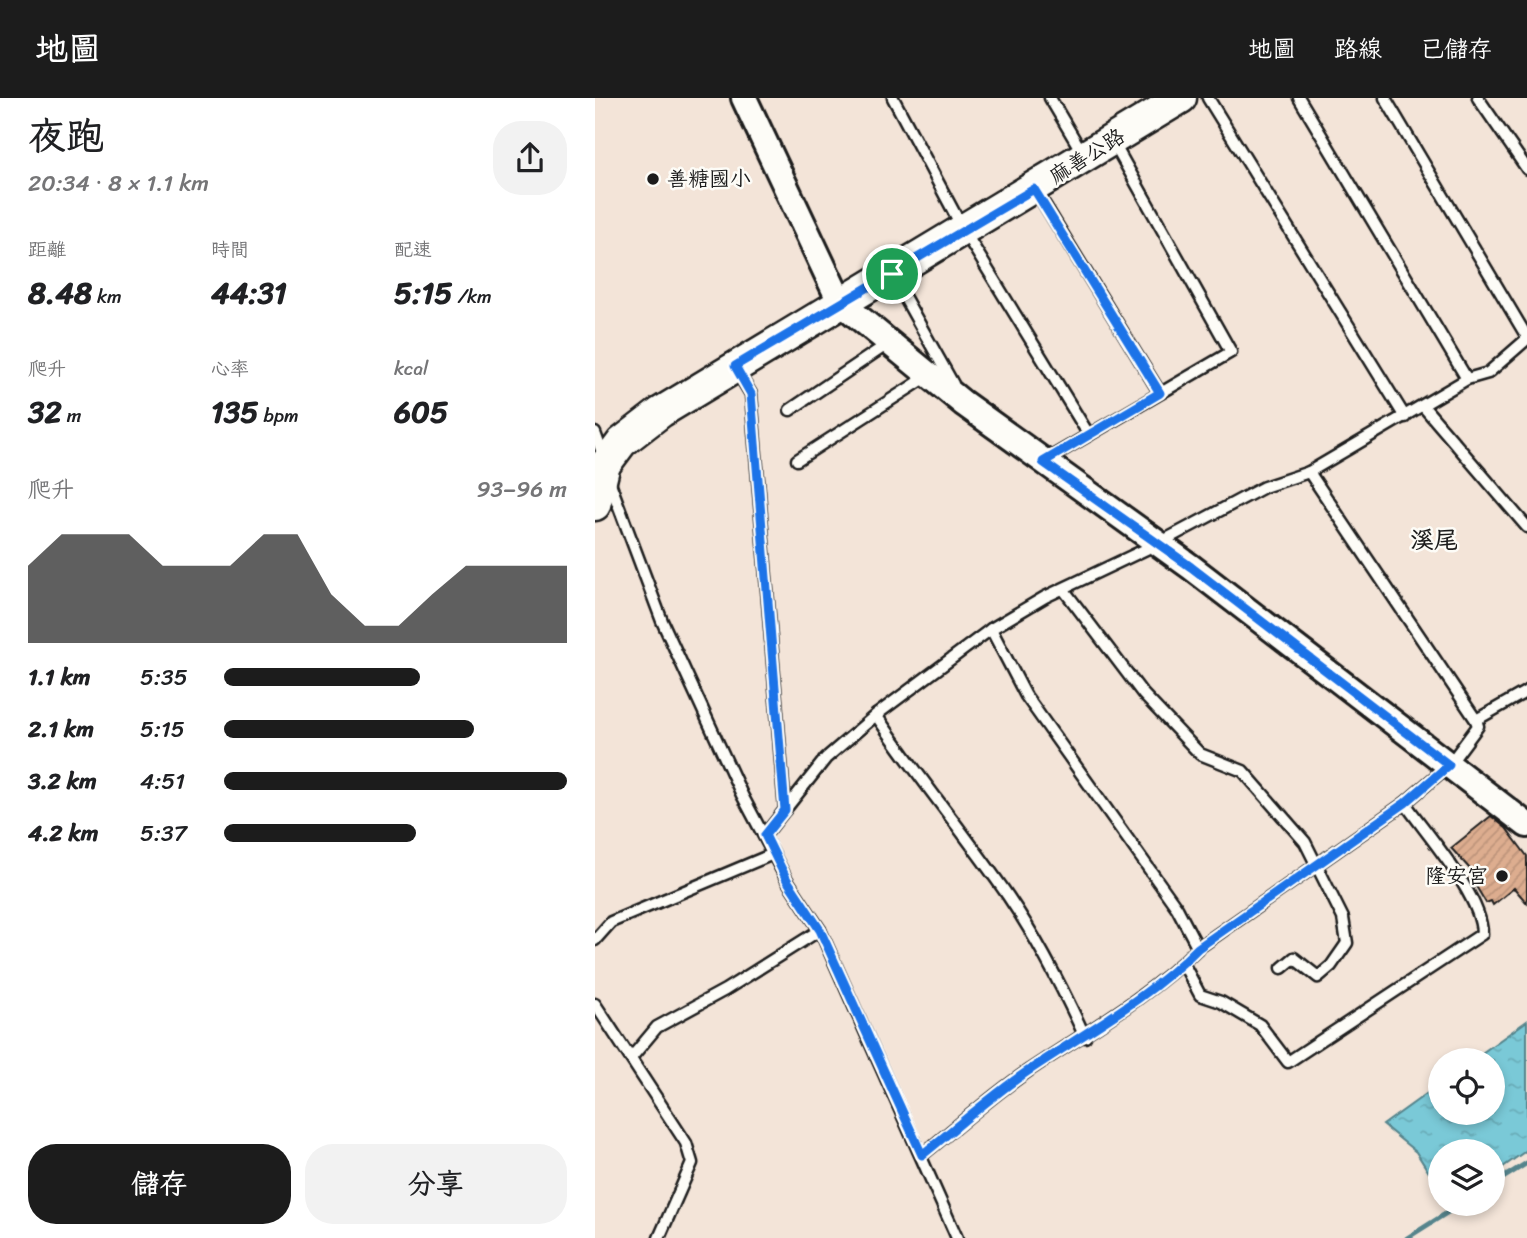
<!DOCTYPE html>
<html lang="zh-TW">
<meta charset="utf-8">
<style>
:root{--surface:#fff;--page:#f2f2f2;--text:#202124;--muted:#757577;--accent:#1c1c1c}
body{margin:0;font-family:Sriracha,"LXGW WenKai TC",sans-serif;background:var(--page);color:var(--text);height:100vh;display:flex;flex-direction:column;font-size:26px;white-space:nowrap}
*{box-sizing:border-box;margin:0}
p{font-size:23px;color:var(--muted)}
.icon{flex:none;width:38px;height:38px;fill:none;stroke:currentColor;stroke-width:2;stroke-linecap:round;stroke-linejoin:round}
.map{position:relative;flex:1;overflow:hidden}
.panel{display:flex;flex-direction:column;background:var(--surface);width:595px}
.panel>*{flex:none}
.controls{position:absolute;left:833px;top:950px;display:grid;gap:14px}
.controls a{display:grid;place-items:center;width:77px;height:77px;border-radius:50%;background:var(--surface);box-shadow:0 4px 10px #0003;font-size:35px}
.pin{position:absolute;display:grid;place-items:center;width:60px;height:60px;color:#fff;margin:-30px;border:4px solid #fff;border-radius:50%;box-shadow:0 2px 7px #0007}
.round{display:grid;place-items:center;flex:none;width:74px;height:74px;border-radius:28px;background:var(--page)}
.summary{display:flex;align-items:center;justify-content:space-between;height:119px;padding:0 28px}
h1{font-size:38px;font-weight:700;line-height:52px}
.metrics{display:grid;grid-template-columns:repeat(3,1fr);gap:10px;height:119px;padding:7px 28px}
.metrics div{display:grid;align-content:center}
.metrics b{font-size:30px;font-weight:700}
.metrics small{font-size:19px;font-weight:400}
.metrics p{font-size:19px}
.chart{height:196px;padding:14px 28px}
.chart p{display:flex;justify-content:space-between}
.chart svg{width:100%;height:126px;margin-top:7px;fill:var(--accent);opacity:.7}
.cta{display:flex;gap:14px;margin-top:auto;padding:14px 28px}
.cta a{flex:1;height:80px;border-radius:28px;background:var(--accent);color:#fff;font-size:28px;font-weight:700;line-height:80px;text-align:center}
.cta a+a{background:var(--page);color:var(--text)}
ul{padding:0 28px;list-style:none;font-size:23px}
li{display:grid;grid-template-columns:112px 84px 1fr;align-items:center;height:52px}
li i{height:18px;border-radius:9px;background:var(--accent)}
header{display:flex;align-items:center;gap:42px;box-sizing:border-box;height:98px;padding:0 35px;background:var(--accent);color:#fff}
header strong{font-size:33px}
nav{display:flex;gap:38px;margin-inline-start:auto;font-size:24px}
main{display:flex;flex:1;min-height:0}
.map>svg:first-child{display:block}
.water{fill:url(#water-ripples);stroke:#54848c;stroke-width:2}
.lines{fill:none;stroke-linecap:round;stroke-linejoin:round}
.stream{stroke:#54848c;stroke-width:5}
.building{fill:url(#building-hatch);stroke:#1c1c1c;stroke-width:2}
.service-casing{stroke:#1c1c1c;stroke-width:15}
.tertiary-casing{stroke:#1c1c1c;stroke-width:30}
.primary-casing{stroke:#1c1c1c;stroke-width:35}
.service{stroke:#fdfcf7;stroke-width:10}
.tertiary{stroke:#fdfcf7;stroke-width:24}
.primary{stroke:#fdfcf7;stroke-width:30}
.route-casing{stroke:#fff;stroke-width:14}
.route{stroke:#1a73e8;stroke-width:9}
.poi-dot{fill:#1c1c1c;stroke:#fdfcf7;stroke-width:2.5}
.labels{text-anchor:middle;stroke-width:5;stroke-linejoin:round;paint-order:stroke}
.street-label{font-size:21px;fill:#1c1c1c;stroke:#fdfcf7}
.poi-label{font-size:21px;fill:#1c1c1c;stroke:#fdfcf7;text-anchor:start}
.quarter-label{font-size:24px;font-weight:bold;fill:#1c1c1c;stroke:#fdfcf7}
</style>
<header>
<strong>地圖</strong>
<nav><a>地圖</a><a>路線</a><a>已儲存</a></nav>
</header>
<main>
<section class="panel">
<div class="summary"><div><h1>夜跑</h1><p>20:34 · 8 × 1.1 km</p></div><a class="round"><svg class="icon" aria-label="share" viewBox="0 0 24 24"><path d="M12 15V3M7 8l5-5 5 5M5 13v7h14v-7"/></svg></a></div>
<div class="metrics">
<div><p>距離</p><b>8.48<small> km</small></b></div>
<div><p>時間</p><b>44:31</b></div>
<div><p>配速</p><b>5:15<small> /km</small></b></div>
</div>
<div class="metrics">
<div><p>爬升</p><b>32<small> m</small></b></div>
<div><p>心率</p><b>135<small> bpm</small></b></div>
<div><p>kcal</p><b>605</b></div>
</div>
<div class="chart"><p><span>爬升</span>93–96 m</p>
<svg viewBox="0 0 160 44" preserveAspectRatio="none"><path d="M0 44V17L10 6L20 6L30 6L40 17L50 17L60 17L70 6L80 6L90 27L100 38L110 38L120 27L130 17L140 17L150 17L160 17V44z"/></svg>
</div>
<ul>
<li><b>1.1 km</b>5:35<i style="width:57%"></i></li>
<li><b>2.1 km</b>5:15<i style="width:73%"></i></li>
<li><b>3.2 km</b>4:51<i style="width:100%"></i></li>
<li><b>4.2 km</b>5:37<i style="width:56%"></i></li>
</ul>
<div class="cta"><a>儲存</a><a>分享</a></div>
</section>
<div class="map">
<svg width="932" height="1140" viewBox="0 0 932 1140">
<defs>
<pattern id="water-ripples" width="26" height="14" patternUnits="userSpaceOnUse" patternTransform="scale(1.75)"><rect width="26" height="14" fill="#7ac9d7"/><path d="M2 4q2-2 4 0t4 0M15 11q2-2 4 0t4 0" fill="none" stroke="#69acb8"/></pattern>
<pattern id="building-hatch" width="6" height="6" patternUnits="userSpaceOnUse" patternTransform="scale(1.75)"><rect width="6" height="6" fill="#ddad8f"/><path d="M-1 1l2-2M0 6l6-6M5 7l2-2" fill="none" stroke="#bd947b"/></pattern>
</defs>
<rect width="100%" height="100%" fill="#f3e4d8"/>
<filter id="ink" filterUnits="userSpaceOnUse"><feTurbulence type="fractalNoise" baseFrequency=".0143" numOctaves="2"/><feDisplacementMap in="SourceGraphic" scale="14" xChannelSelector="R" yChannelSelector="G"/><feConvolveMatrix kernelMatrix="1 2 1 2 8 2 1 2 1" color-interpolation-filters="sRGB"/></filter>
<g filter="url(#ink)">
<polygon class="water" points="932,923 932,1052 898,1076 898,1054 845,1054 845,1092 821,1054 788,1027 845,986 845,1015 898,1015 898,962 877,962"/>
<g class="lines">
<g class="stream">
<polyline points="898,1086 932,1065"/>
<polyline points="812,1140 866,1106"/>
</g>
</g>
<polygon class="building" points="896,718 911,730 932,758 932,805 919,790 898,807 896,803 891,805 879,785 884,781 856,750"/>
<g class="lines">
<defs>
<g id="service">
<polyline points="298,0 369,133 494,337"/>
<polyline points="455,0 488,56"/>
<polyline points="613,0 810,319"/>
<polyline points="704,0 872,281"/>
<polyline points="790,0 932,239"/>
<polyline points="883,0 932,71"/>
<polyline points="440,91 565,295"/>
<polyline points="297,177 358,286"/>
<polyline points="142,273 156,296 190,712"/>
<polyline points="828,308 932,429"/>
<polyline points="195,312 294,245"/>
<polyline points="0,335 9,360"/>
<polyline points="202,362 333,278"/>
<polyline points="451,362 636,254 518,44"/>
<polyline points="714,374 881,622"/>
<polyline points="15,385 67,523 147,697 192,782 225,832 362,1140"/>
<polyline points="469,492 548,596 605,656 648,673 710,744 748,820 752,845 736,868 723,879 699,860 687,870"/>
<polyline points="396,531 431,598 582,810 603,850"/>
<path d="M281,617C323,679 371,737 413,798C443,842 468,891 490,939"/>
<polyline points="170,737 231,660 281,617 396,531 450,499 564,445 669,389 714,374 872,281 893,275 932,241"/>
<polyline points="0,842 16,824 178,756"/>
<path d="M588,865L605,897L626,904L665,927L693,964L887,836C887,798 832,737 810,705"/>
<polyline points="0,906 91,1045 97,1065 64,1140"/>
<polyline points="36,960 62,929 130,892 225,832"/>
<path d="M327,1057C362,1029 396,998 433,973C491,934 553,900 603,850L810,705L854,667L883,628L881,622L932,593"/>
</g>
<polyline id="tertiary" points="149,0 245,204 368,305 596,469 932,727"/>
<g id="primary">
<polyline points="0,380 27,344 66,314 586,0"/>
<polyline points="0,407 10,366"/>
</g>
</defs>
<use href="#service" class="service-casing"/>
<use href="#tertiary" class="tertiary-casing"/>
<use href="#primary" class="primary-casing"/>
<use href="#service" class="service"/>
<use href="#tertiary" class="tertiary"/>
<use href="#primary" class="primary"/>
</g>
</g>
<g class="lines" filter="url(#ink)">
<defs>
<path id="route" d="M439,91L565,295L448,364L596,469L854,667L810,705L603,850C554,900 491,934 433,973C396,998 362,1029 327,1057L225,832L192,782L170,737L190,712L156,296L140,268Z"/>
</defs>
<use href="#route" class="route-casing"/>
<use href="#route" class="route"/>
</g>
<g class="poi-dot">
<circle cx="58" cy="81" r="7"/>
<circle cx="907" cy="778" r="7"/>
</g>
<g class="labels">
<g class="street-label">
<text transform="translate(492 58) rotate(-32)" y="7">麻善公路</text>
</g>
<g class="poi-label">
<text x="72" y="88">善糖國小</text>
<text x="893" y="785" text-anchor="end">隆安宮</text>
</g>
<g class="quarter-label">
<text x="839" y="450">溪尾</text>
</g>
</g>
</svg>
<div class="controls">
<a><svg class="icon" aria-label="locate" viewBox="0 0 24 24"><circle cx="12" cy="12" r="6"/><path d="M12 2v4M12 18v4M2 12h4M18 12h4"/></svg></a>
<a><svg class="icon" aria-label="layers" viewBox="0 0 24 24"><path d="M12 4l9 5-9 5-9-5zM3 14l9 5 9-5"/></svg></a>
</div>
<div class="pin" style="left:297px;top:176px;background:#1e9e55"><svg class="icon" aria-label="arrive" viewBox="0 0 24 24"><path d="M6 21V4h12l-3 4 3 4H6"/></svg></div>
</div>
</main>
